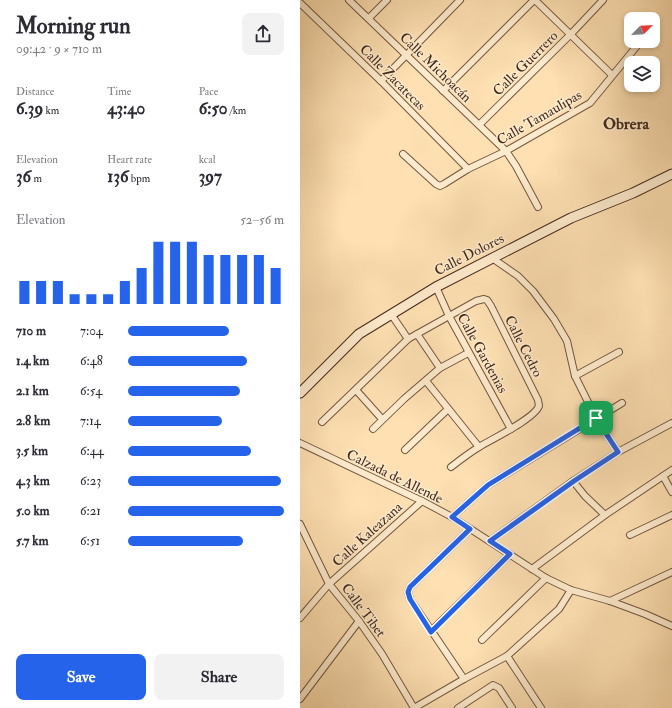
<!DOCTYPE html>
<meta charset="utf-8">
<style>
:root{--surface:#fff;--page:#f2f2f3;--text:#2b2b33;--muted:#7c7c81;--accent:#2563eb}
body{margin:0;font-family:"IM FELL Double Pica",serif;background:var(--page);color:var(--text);height:100vh;display:flex;flex-direction:column;font-size:15px;white-space:nowrap}
*{box-sizing:border-box;margin:0}
p{font-size:13px;color:var(--muted)}
.icon{flex:none;width:22px;height:22px;fill:none;stroke:currentColor;stroke-width:2;stroke-linecap:round;stroke-linejoin:round}
.map{position:relative;flex:1;overflow:hidden}
.drawer{display:flex;flex-direction:column;background:var(--surface);width:300px}
.drawer>*{flex:none}
.needle{width:26px;rotate:66deg}
.controls{position:absolute;left:324px;top:12px;display:grid;gap:8px}
.controls a{display:grid;place-items:center;width:36px;height:36px;border-radius:8px;background:var(--surface);box-shadow:0 2px 6px #0003;font-size:20px}
.pin{position:absolute;display:grid;place-items:center;width:34px;height:34px;color:#fff;margin:-17px;border-radius:8px;box-shadow:0 2px 6px #0006}
.round{display:grid;place-items:center;flex:none;width:42px;height:42px;border-radius:8px;background:var(--page)}
.overview{display:flex;align-items:center;justify-content:space-between;height:68px;padding:0 16px}
h1{font-size:22px;font-weight:700;line-height:30px}
.figures{display:grid;grid-template-columns:repeat(3,1fr);gap:6px;height:68px;padding:4px 16px}
.figures div{display:grid;align-content:center}
.figures b{font-size:17px;font-weight:700}
.figures small{font-size:11px;font-weight:400}
.figures p{font-size:11px}
.chart{height:112px;padding:8px 16px}
.chart p{display:flex;justify-content:space-between}
.chart svg{width:100%;height:72px;margin-top:4px;stroke:var(--accent);stroke-width:6}
.primary-button{display:flex;gap:8px;margin-top:auto;padding:8px 16px}
.primary-button a{flex:1;height:46px;border-radius:8px;background:var(--accent);color:#fff;font-size:16px;font-weight:700;line-height:46px;text-align:center}
.primary-button a+a{background:var(--page);color:var(--text)}
ul{padding:0 16px;list-style:none;font-size:13px}
li{display:grid;grid-template-columns:64px 48px 1fr;align-items:center;height:30px}
li i{height:10px;border-radius:5px;background:var(--accent)}
main{display:flex;flex:1;min-height:0}
.map>svg:first-child{display:block}
.lines{fill:none;stroke-linecap:round;stroke-linejoin:round}
.street-casing{stroke:#725740;stroke-width:8}
.secondary-casing{stroke:#44291a;stroke-width:11}
.street{stroke:#feebcd;stroke-width:6}
.secondary{stroke:#feebcd;stroke-width:9}
.route-casing{stroke:#fff;stroke-width:8}
.route{stroke:#2563eb;stroke-width:5}
.labels{text-anchor:middle;stroke-width:3;stroke-linejoin:round;paint-order:stroke}
.street-label{font-size:14px;fill:#44291a;stroke:#feebcd}
.quarter-label{font-size:16px;font-weight:bold;fill:#44291a;stroke:#feebcd}
</style>
<main>
<section class="drawer">
<div class="overview"><div><h1>Morning run</h1><p>09:42 · 9 × 710 m</p></div><a class="round"><svg class="icon" aria-label="share" viewBox="0 0 24 24"><path d="M12 15V3M7 8l5-5 5 5M5 13v7h14v-7"/></svg></a></div>
<div class="figures">
<div><p>Distance</p><b>6.39<small> km</small></b></div>
<div><p>Time</p><b>43:40</b></div>
<div><p>Pace</p><b>6:50<small> /km</small></b></div>
</div>
<div class="figures">
<div><p>Elevation</p><b>36<small> m</small></b></div>
<div><p>Heart rate</p><b>136<small> bpm</small></b></div>
<div><p>kcal</p><b>397</b></div>
</div>
<div class="chart"><p><span>Elevation</span>52–56 m</p>
<svg viewBox="0 0 160 44" preserveAspectRatio="none"><path d="M5 44V30M15 44V30M25 44V30M35 44V38M45 44V38M55 44V38M65 44V30M75 44V22M85 44V6M95 44V6M105 44V6M115 44V14M125 44V14M135 44V14M145 44V14M155 44V22"/></svg>
</div>
<ul>
<li><b>710 m</b>7:04<i style="width:65%"></i></li>
<li><b>1.4 km</b>6:48<i style="width:76%"></i></li>
<li><b>2.1 km</b>6:54<i style="width:72%"></i></li>
<li><b>2.8 km</b>7:14<i style="width:60%"></i></li>
<li><b>3.5 km</b>6:44<i style="width:79%"></i></li>
<li><b>4.3 km</b>6:23<i style="width:98%"></i></li>
<li><b>5.0 km</b>6:21<i style="width:100%"></i></li>
<li><b>5.7 km</b>6:51<i style="width:74%"></i></li>
</ul>
<div class="primary-button"><a>Save</a><a>Share</a></div>
</section>
<div class="map">
<svg width="372" height="708" viewBox="0 0 372 708">
<rect width="100%" height="100%" fill="#fee0b2"/>
<filter id="stains"><feTurbulence type="fractalNoise" baseFrequency=".005" numOctaves="4"/><feColorMatrix values="0 0 0 0 .2 0 0 0 0 .09 0 0 0 0 .02 0 0 0 .5 -.17"/></filter>
<radialGradient id="worn" r=".72"><stop offset=".6" stop-color="#630" stop-opacity="0"/><stop offset="1" stop-color="#630" stop-opacity=".3"/></radialGradient>
<g class="lines">
<defs>
<g id="street">
<polyline points="49,0 206,151 216,166 238,207"/>
<polyline points="235,0 312,75"/>
<polyline points="0,3 81,81 168,169"/>
<polyline points="69,18 87,0"/>
<polyline points="81,81 160,0"/>
<polyline points="143,91 234,0"/>
<polyline points="179,125 271,34 303,0"/>
<polyline points="103,154 136,184 140,186 144,184 168,169 206,151 290,103 341,41"/>
<polyline points="192,258 218,276 233,291 254,319 267,341 275,376 296,418 318,452"/>
<polyline points="136,287 149,316 211,429"/>
<polyline points="91,314 108,339"/>
<polyline points="117,334 140,368"/>
<polyline points="275,376 319,352"/>
<polyline points="126,381 179,447"/>
<polyline points="56,390 82,419"/>
<path d="M22,422L108,339L176,301L184,299L187,300L191,306L238,400L239,406C234,419 192,439 179,447C169,453 160,460 151,467"/>
<polyline points="73,429 104,399 140,368 168,353"/>
<polyline points="0,443 122,501 152,517 246,578 271,590 310,601 345,614 372,626"/>
<polyline points="105,450 148,409"/>
<polyline points="363,476 372,492"/>
<polyline points="273,481 285,496 305,515"/>
<polyline points="152,517 188,485 322,403"/>
<polyline points="0,524 29,584 59,621 82,654 114,708"/>
<polyline points="330,535 372,515"/>
<polyline points="190,541 273,481 318,452 372,423"/>
<polyline points="232,569 305,515 372,470"/>
<polyline points="310,601 372,572"/>
<polyline points="0,618 29,584 122,501"/>
<polyline points="131,631 210,554"/>
<polyline points="182,640 246,578"/>
<polyline points="207,656 241,708"/>
<polyline points="164,679 110,599 108,592 110,587 170,529"/>
<polyline points="0,699 59,621"/>
<polyline points="114,708 164,679 207,656 259,609 271,590"/>
<polyline points="158,708 193,685 199,688 212,708"/>
</g>
<polyline id="secondary" points="0,393 59,334 136,287 271,218 333,193 372,174"/>
</defs>
<use href="#street" class="street-casing"/>
<use href="#secondary" class="secondary-casing"/>
<use href="#street" class="street"/>
<use href="#secondary" class="secondary"/>
</g>
<g class="lines">
<defs>
<polygon id="route" points="296,418 318,452 274,481 190,541 210,554 131,632 110,599 108,592 110,587 170,529 152,517 188,485"/>
</defs>
<use href="#route" class="route-casing"/>
<use href="#route" class="route"/>
</g>
<g class="labels">
<g class="street-label">
<text transform="translate(225 63) rotate(-45)" y="5">Calle Guerrero</text>
<text transform="translate(136 67) rotate(44)" y="5">Calle Michoacán</text>
<text transform="translate(93 77) rotate(45)" y="5">Calle Zacatecas</text>
<text transform="translate(239 117) rotate(-30)" y="5">Calle Tamaulipas</text>
<text transform="translate(169 254) rotate(-27)" y="5">Calle Dolores</text>
<text transform="translate(224 346) rotate(63)" y="5">Calle Cedro</text>
<text transform="translate(183 353) rotate(61)" y="5">Calle Gardenias</text>
<text transform="translate(95 476) rotate(26)" y="5">Calzada de Allende</text>
<text transform="translate(67 534) rotate(-42)" y="5">Calle Kaleazana</text>
<text transform="translate(64 610) rotate(53)" y="5">Calle Tibet</text>
</g>
<g class="quarter-label">
<text x="326" y="129">Obrera</text>
</g>
</g>
<rect width="100%" height="100%" filter="url(#stains)"/>
<rect width="100%" height="100%" fill="url(#worn)"/>
</svg>
<div class="controls">
<a><svg class="needle" viewBox="-14 -14 28 28"><path d="M0-13l5 13h-10z" fill="#e53935"/><path d="M0 13l5-13h-10z" fill="#7c7c81"/></svg></a>
<a><svg class="icon" aria-label="layers" viewBox="0 0 24 24"><path d="M12 4l9 5-9 5-9-5zM3 14l9 5 9-5"/></svg></a>
</div>
<div class="pin" style="left:296px;top:418px;background:#1e9e55"><svg class="icon" aria-label="arrive" viewBox="0 0 24 24"><path d="M6 21V4h12l-3 4 3 4H6"/></svg></div>
</div>
</main>
